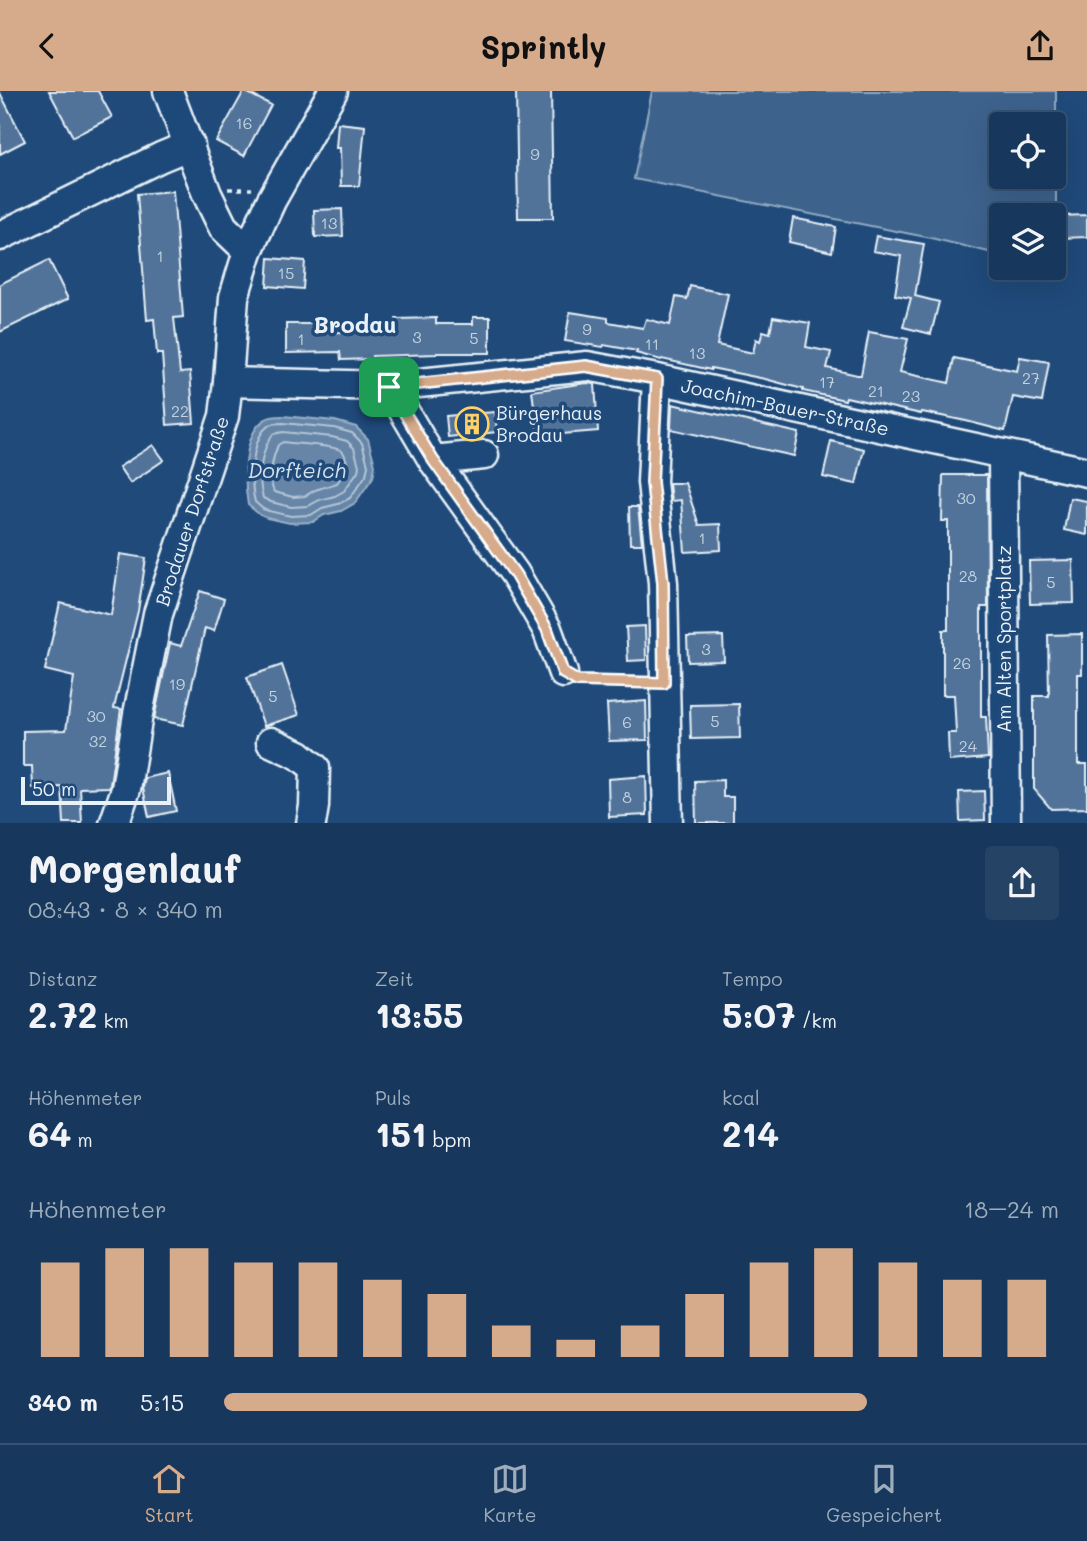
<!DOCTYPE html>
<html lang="de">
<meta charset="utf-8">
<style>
:root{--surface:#17385c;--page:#244365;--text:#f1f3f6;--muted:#9eacbb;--line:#365272;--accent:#d6ab8b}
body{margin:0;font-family:Mali,sans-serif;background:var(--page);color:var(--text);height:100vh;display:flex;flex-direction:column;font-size:26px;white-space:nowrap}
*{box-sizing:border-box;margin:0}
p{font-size:23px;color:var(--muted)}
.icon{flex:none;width:38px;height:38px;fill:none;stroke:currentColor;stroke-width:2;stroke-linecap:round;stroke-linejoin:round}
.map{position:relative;height:732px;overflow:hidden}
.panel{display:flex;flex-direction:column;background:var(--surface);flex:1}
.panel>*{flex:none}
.tools{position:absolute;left:989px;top:21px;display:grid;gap:14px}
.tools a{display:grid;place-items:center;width:77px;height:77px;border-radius:7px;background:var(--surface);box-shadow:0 7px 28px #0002,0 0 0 2px var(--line);font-size:35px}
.scale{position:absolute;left:21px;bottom:18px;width:150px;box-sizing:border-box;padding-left:7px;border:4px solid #e8f1f8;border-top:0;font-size:19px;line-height:24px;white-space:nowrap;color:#e8f1f8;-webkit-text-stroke:5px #1f4a7a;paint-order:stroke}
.pin{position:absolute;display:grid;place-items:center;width:60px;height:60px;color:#fff;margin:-30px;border-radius:14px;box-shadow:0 4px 10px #0006}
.round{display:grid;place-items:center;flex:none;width:74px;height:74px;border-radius:7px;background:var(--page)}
.headline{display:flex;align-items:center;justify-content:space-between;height:119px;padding:0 28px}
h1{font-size:38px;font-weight:800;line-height:52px}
.figures{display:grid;grid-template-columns:repeat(3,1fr);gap:10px;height:119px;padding:7px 28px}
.figures div{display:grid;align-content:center}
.figures b{font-size:35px;font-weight:800}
.figures small{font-size:19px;font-weight:400}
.figures p{font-size:19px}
.chart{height:196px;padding:14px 28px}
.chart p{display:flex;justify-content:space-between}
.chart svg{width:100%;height:126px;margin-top:7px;stroke:var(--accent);stroke-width:6}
ul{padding:0 28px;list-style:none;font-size:23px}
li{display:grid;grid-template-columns:112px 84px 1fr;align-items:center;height:52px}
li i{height:18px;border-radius:9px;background:var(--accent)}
header{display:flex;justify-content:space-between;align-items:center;height:91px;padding:0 28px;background:var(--accent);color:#111;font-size:32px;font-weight:800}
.tab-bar{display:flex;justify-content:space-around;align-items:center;height:98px;border-top:2px solid var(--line);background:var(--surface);font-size:19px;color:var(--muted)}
.tab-bar a{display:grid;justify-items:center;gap:4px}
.tab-bar .active{color:var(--accent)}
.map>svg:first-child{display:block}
.green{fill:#3c628c;stroke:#92aac2;stroke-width:2;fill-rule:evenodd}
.water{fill:#6685a7;stroke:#9ab0c7;stroke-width:2}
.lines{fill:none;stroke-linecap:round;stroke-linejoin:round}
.shore{stroke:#b4c6d8;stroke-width:2}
.building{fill:#517399;stroke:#e8f1f8;stroke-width:2}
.minor-casing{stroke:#e8f1f8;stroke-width:33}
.path{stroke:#e8f1f8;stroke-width:3.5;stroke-dasharray:5 5;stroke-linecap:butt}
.minor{stroke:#1f4a7a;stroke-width:28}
.route-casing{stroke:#fff;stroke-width:14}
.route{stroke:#d6ab8b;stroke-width:9}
.labels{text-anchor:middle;stroke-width:7;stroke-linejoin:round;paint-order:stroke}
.number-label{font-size:16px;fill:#c2d2e0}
.street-label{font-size:19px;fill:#e8f1f8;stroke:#1f4a7a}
.poi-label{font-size:19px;fill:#e8f1f8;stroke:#1f4a7a;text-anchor:start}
.water-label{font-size:21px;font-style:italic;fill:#d4e1ec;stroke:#1f4a7a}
.quarter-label{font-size:23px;font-weight:bold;fill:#e8f1f8;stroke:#1f4a7a}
</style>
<header><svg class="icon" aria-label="back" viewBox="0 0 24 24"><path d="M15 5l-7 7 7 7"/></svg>Sprintly<svg class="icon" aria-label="share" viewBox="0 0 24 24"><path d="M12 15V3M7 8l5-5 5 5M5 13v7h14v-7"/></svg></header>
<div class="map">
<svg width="1087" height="733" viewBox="0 0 1087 733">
<rect width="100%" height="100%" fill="#1f4a7a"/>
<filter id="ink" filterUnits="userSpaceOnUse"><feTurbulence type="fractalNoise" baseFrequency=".0143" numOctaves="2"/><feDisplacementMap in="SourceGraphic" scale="14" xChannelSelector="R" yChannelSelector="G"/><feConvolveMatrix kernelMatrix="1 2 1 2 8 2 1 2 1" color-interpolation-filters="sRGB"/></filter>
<g filter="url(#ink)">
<path class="green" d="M652,0H1056V178L1053,177L1054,124H1001V164L931,147L634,88ZM1054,33V86H1001V33Z"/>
<path class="water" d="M283,325L335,330L356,336L368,348L375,374L373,386L355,412L341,420L324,424L313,431L290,432L267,427L260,424L248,414C244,392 242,341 266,328C271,325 277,325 283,325Z"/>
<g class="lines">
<g class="shore">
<path d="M283,332L334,337L352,342L362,352L368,374L366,384L350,407L338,413L322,417L311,424L291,425L269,420L263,418L255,411C250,392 251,349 267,336C272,332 277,332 283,332Z"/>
<path d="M283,341L332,346L347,350L354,357L359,375L358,380L344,400L335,405L319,409L308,415L291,416L271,411L263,407C257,387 261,359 273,343Z"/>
<path d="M283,351C294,353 336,354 342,360C346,363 347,372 348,377L337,392L315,399L305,405L293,406L274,401C268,388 272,368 278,354Z"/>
</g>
</g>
<g class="building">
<polygon points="49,0 98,0 112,26 73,46"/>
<polygon points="244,0 271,14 244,65 216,50"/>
<polygon points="516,0 551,0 553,127 518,127"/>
<polygon points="0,2 25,50 0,63"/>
<polygon points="338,32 365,35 359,95 341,95 340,57 336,57"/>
<polygon points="173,100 183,226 174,227 180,282 190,281 194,332 167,334 162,263 157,263 154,228 147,229 137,103"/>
<polygon points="342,118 343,145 315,146 314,119"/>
<polygon points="1087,124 1087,146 1060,147 1059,125"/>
<polygon points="793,127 836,136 832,161 789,151"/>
<polygon points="876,145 924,153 915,205 939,211 931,243 903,236 911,207 895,204 901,165 873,160"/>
<polygon points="269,167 305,170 303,198 267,195"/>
<polygon points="49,169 68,208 0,241 0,193"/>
<polygon points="690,195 728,203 717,254 753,262 756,248 760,250 763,240 770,242 773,226 810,232 806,256 831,261 827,277 857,284 861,284 869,241 908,248 900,281 949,292 954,267 1017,280 1020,266 1049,271 1042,311 1013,306 1005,340 966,330 922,321 921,323 846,306 845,309 803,300 803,298 765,288 711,277 711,279 662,268 661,269 636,262 637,260 604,254 603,256 565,250 570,221 608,227 608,231 643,237 646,228 670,234 676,206 687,208"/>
<polygon points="473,226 490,226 490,262 437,262 437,263 372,265 373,268 341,269 340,261 286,262 286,233 316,233 316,242 397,239 396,228 436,227 436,233 473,233"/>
<polygon points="586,292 595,293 598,340 538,345 532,300"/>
<polygon points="672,313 799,342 794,365 671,338"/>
<polygon points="495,321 497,341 448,346 446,325"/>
<polygon points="831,350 864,358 856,393 823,386"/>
<polygon points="153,354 164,369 130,392 119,376"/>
<polygon points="943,384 987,384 988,516 981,516 981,626 986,626 988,667 949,670 948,642 956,642 954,604 943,604 943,539 948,539 948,430 942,430"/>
<polygon points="669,392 685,392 699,434 720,433 721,459 685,461 681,409 671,410"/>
<polygon points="1070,407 1087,410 1087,444 1064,439"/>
<polygon points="629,416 638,416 642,453 630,453"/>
<polygon points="120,463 146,467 138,520 114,617 121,618 110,694 109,696 80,697 82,732 64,732 62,696 33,697 32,675 23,675 23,640 66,639 74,586 45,579 60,512 111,524"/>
<polygon points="1073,469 1074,512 1030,513 1029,470"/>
<polygon points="200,500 224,508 214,540 205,537 183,634 154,628 170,552 181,555"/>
<polygon points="645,535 646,569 628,570 626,536"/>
<polygon points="1082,543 1082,583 1078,583 1078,673 1087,673 1087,717 1051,718 1034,698 1034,605 1049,605 1048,544"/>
<polygon points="723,545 724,570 688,571 687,546"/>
<polygon points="282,574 299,624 264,635 247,586"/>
<polygon points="646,610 647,649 609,650 607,613"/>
<polygon points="739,613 740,647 691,648 690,614"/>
<polygon points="168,682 176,720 149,726 143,697 145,687"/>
<polygon points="646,685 647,724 609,726 608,688"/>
<polygon points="723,689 723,706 733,706 733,732 696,732 695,690"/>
<polygon points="984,700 985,729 960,730 959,701"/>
</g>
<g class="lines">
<defs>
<g id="minor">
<polyline points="168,0 207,103 223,136 248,160"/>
<polyline points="0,145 161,66 190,54"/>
<polyline points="657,288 652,391 663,492 668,733"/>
<polyline points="228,291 389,295 587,275 657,288 1087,381"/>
<polyline points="389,295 433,369 515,483 547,538 563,582"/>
<polyline points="1003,363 1006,733"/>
<polyline points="433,369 484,364"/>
<polyline points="271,651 299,664 315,677 314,715 311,733"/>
<polyline points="114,733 126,698 138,623 158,523 224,325 228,291 234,206 248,160 271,110 333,0"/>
</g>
</defs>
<use href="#minor" class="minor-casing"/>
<g class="path">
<polyline points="228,98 252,98"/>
<polyline points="584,590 642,591"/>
</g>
<use href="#minor" class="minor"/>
</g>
</g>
<g class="lines" filter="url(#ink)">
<defs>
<polygon id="route" points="586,275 657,288 652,391 663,492 664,592 577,590 563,582 547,538 515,483 433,369 389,296"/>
</defs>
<use href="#route" class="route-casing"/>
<use href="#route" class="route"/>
</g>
<defs>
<symbol id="building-ring" viewBox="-11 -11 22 22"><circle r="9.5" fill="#1f4a7a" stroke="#ffd166" stroke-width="1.5"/><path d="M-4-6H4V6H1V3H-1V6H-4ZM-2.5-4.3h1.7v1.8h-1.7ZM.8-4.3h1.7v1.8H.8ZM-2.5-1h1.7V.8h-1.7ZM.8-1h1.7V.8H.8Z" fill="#ffd166"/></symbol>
</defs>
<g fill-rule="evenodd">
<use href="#building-ring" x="453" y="314" width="38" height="38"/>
</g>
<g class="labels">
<g class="number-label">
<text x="244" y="38">16</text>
<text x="535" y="69">9</text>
<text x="329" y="138">13</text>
<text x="160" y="171">1</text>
<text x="286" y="188">15</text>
<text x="587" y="244">9</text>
<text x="417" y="252">3</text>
<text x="474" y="253">5</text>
<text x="301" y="254">1</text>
<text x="652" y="259">11</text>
<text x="697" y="268">13</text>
<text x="1031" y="293">27</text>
<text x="827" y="297">17</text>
<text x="876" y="306">21</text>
<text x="911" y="311">23</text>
<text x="180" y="326">22</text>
<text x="966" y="413">30</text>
<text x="702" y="453">1</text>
<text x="968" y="491">28</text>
<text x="1051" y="497">5</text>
<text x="706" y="564">3</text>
<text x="962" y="578">26</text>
<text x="177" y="599">19</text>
<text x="273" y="611">5</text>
<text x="96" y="631">30</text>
<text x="715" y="636">5</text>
<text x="627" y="637">6</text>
<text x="98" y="656">32</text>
<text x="968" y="661">24</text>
<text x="627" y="712">8</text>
</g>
<g class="street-label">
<text transform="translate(785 316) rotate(12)" y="7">Joachim-Bauer-Straße</text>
<text transform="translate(192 420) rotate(-72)" y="7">Brodauer Dorfstraße</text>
<text transform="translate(1004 548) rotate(-90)" y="7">Am Alten Sportplatz</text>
</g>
<g class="poi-label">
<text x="496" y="329">Bürgerhaus<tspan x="496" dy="22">Brodau</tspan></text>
</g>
<g class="water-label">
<text x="297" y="387">Dorfteich</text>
</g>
<g class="quarter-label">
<text x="355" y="242">Brodau</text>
</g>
</g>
</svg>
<div class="tools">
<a><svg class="icon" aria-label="locate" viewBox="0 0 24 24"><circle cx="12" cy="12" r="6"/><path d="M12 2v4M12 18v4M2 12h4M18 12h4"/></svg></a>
<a><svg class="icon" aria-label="layers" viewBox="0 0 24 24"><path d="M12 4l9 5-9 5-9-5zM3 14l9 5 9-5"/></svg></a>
</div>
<div class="scale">50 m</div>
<div class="pin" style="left:389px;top:296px;background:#1e9e55"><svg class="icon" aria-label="arrive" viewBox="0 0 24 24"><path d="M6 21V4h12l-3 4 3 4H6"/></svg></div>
</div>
<section class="panel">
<div class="headline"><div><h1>Morgenlauf</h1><p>08:43 · 8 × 340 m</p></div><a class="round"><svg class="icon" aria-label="share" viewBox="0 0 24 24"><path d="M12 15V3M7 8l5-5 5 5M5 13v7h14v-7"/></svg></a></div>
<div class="figures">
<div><p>Distanz</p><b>2.72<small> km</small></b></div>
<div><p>Zeit</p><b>13:55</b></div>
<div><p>Tempo</p><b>5:07<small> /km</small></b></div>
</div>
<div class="figures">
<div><p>Höhenmeter</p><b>64<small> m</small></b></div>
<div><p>Puls</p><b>151<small> bpm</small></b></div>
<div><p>kcal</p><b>214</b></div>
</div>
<div class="chart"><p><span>Höhenmeter</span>18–24 m</p>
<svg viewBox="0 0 160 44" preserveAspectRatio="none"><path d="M5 44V11M15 44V6M25 44V6M35 44V11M45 44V11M55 44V17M65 44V22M75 44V33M85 44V38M95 44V33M105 44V22M115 44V11M125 44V6M135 44V11M145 44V17M155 44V17"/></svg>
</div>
<ul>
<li><b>340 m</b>5:15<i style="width:77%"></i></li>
</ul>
</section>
<nav class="tab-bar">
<a class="active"><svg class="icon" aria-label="home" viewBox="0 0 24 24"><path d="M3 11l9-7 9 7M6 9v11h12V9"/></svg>Start</a>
<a><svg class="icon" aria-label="map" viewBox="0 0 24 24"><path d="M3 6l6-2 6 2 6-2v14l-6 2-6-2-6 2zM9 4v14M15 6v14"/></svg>Karte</a>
<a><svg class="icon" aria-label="saved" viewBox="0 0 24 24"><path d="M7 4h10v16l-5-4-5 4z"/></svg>Gespeichert</a>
</nav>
